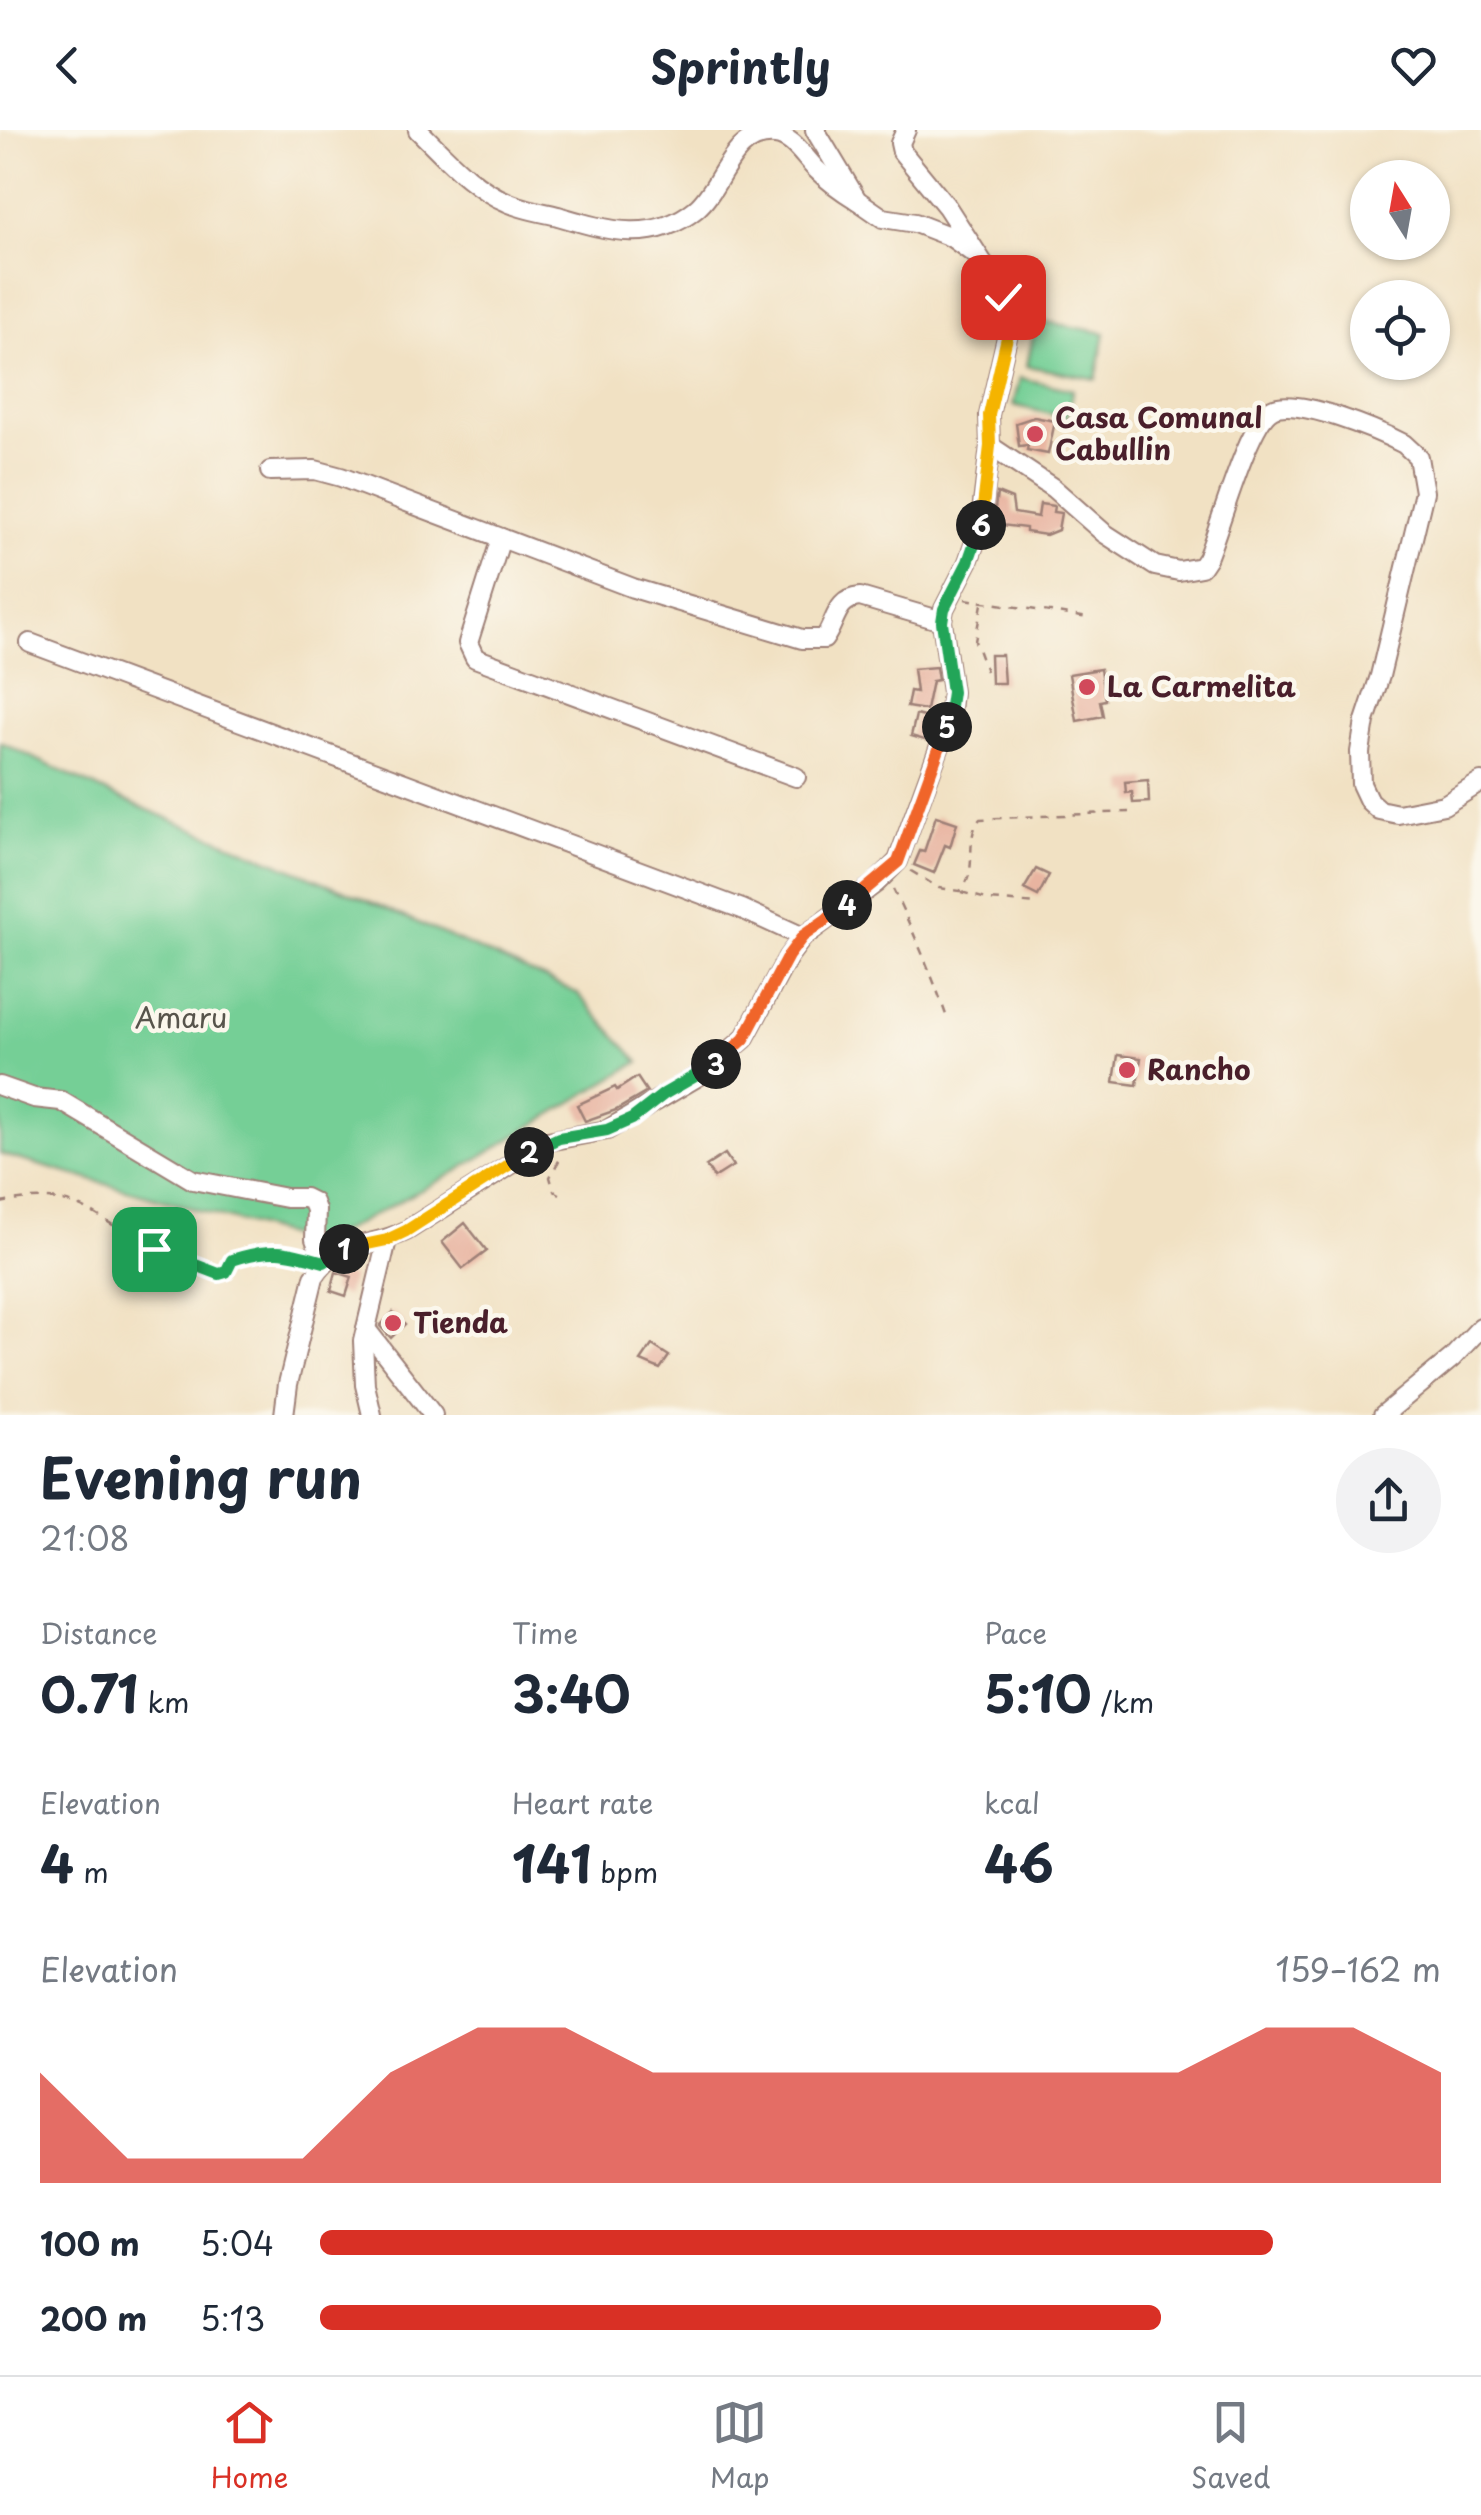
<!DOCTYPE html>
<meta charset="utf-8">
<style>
:root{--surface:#fff;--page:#f2f2f3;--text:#1f2937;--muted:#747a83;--line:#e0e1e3;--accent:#d93025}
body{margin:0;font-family:"Playpen Sans",sans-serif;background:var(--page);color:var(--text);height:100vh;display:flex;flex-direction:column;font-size:38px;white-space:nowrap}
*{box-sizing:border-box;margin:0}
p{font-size:32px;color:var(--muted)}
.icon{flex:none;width:55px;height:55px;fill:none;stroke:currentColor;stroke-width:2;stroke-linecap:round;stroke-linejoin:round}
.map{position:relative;height:1285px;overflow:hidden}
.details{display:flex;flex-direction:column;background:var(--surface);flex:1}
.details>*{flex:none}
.needle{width:65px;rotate:349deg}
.tools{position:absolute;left:1350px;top:30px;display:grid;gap:20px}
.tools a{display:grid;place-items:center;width:100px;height:100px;border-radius:50%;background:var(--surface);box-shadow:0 2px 8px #0004;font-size:50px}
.pin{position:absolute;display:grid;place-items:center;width:85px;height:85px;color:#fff;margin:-42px;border-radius:20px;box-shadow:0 5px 15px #0006}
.km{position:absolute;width:50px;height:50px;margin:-25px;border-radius:50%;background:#222;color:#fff;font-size:28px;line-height:50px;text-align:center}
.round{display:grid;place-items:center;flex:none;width:105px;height:105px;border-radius:52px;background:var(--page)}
.overview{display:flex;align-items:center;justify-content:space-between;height:170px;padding:0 40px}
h1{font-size:55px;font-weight:700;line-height:75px}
.stats{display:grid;grid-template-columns:repeat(3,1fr);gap:15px;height:170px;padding:10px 40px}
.stats div{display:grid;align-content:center}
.stats b{font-size:50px;font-weight:700}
.stats small{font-size:28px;font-weight:400}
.stats p{font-size:28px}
.chart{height:280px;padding:20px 40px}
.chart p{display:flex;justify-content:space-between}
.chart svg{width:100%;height:180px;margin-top:10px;fill:var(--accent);opacity:.7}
ul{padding:0 40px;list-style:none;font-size:32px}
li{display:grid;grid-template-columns:160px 120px 1fr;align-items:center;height:75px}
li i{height:25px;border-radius:12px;background:var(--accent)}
header{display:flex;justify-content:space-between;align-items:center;height:130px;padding:0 40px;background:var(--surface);font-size:45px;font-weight:700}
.tab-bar{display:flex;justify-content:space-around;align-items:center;height:140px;border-top:2px solid var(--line);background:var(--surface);font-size:28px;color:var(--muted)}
.tab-bar a{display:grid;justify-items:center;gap:5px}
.tab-bar .selected{color:var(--accent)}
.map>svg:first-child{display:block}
.green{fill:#75cf96;stroke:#607760;stroke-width:2.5}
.building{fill:#e8b4a0}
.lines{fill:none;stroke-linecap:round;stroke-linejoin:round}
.minor-casing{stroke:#9e8077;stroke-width:22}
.path{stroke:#9e8077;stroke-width:2.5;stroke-dasharray:8 8;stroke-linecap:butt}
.minor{stroke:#fff;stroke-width:18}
.split-1-casing{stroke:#fff;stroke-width:20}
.split-2-casing{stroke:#fff;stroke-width:20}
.split-3-casing{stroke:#fff;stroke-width:20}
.split-4-casing{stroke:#fff;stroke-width:20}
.split-5-casing{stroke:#fff;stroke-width:20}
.split-6-casing{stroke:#fff;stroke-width:20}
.split-7-casing{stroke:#fff;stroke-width:20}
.split-1{stroke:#22a559;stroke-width:12}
.split-2{stroke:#f5b400;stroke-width:12}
.split-3{stroke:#22a559;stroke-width:12}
.split-4{stroke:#f0652b;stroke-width:12}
.split-5{stroke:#f0652b;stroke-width:12}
.split-6{stroke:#22a559;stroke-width:12}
.split-7{stroke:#f5b400;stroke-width:12}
.poi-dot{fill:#d1495b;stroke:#fbf7ec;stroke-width:4}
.labels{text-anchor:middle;stroke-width:9;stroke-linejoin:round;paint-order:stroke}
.poi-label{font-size:28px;font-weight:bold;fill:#4a1f2b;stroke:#fbf7ec;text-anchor:start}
.park-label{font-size:28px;fill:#57544b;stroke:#fbf7ec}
</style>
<header><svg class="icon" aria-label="back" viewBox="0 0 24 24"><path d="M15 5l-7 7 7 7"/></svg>Sprintly<svg class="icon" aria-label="heart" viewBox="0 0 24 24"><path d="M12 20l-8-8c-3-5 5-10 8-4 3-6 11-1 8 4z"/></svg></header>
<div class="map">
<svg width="1481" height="1285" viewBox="0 0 1481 1285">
<rect width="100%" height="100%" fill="#fbf7ec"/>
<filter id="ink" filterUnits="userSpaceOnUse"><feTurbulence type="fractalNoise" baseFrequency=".01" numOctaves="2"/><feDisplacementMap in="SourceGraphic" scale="20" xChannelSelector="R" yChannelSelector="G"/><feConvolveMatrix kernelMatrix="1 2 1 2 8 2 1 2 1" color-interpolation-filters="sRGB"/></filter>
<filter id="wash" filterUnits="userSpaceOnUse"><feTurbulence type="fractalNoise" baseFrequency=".0048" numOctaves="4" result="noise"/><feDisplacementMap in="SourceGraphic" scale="40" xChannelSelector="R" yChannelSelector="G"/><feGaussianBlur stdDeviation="2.25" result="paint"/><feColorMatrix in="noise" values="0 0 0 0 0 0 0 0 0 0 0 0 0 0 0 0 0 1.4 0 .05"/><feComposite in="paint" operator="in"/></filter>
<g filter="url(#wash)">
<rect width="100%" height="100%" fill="#f1e1c3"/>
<g class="green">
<polygon points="1036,190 1105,203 1096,249 1027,236"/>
<polygon points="1020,248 1073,260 1066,288 1013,275"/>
<polygon points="0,612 114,666 362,768 577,863 639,932 459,1040 341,1102 307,1111 0,1024"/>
</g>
<g id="blocks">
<g class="building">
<polygon points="1034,287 1055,291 1048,324 1027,320 1028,315 1019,316 1016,293"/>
<polygon points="997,363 1012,369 1014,383 1038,387 1040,374 1054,376 1053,382 1061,383 1058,400 1046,405 1026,402 1026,398 993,394"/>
<polygon points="990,525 1002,525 1004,553 991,553"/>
<polygon points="936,537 938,550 932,551 926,580 907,577 910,561 916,562 913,539"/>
<polygon points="1100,539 1105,570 1100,571 1103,586 1077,591 1069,544"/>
<polygon points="916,585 936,590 928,611 911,606"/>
<polygon points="1148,650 1149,672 1133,673 1132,662 1126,663 1125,652"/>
<polygon points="936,686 957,693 950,717 945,715 934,743 914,735 920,721 924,722"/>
<polygon points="1036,739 1049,745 1038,766 1024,759"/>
<polygon points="1118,925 1141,928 1137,955 1114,952"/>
<polygon points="637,947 647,962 616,980 585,991 577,975 615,957 617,960"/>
<polygon points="725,1024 733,1036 714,1048 706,1036"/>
<polygon points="465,1093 487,1121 463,1139 442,1112"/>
<polygon points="336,1142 352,1147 346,1166 331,1161"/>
<polygon points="393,1182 405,1194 391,1208 380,1196"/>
<polygon points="652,1215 669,1226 660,1239 641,1231"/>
</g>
</g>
</g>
<g filter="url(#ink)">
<use href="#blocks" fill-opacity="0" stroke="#9e8077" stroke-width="2.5"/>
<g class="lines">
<defs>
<g id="minor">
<path d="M418,0C444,25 472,58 507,72C522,79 541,82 558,86C606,100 652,115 696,79C723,57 731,1 775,5C793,7 803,26 815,38C828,51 842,61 857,70"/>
<polyline points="815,0 857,70 883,88 915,93 951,107 973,123"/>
<path d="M990,316L1053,358L1104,403L1155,436L1179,441L1201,437L1207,428C1220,398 1248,292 1272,279C1296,266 1379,301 1404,314L1418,327L1424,362L1380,546L1365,591L1360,622L1361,654L1369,671L1379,680L1398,684L1444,675L1481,652"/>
<path d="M270,341L315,340L341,347L633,458L802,509H824C837,491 835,469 860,467L942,491"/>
<polyline points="501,408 468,513 475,528 796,647"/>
<polyline points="30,513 742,779 803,807"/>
<polyline points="0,956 34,968 61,971 193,1050 286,1068 305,1068 313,1072 316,1080 315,1109 324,1133"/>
<polyline points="366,1199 433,1285"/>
<path d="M284,1285L288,1254L314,1147C339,1109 370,1119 406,1101L548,1011L607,1000L702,944L744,909L788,827L803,807L876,753L898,731L949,591L952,562L942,491L944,479L968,432L980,398L990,316L989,285L1008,203V184L996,153L947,77L902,22L900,13L906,0"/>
<polyline points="372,1285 365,1255 363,1211 387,1110"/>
<polyline points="1383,1285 1452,1228 1481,1197"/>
</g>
</defs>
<use href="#minor" class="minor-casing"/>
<g class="path">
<polyline points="965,469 1089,488"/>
<polyline points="982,474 975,511 986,541"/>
<path d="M911,741L939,758L960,761C980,741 963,710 980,689L1129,682"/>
<path d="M893,759C913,801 931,842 946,885"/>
<polyline points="961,762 990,770 1037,774"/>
<polyline points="560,1064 554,1061 550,1047 562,1025"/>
<path d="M0,1073C82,1058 87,1085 153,1118C174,1129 198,1134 219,1144L226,1142L231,1130C258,1121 276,1118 303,1126"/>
</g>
<use href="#minor" class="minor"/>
</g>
</g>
<g class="lines" filter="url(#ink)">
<defs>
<path id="split-1" d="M154,1119L219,1144L226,1142L232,1130C270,1117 286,1121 324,1132L344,1119"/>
<polyline id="split-2" points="344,1119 387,1110 406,1101 529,1022"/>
<polyline id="split-3" points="529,1022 559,1008 607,1000 632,989 664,964 716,934"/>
<polyline id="split-4" points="716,934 744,909 788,826 803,806 847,775"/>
<polyline id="split-5" points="847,775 898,732 947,597"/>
<polyline id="split-6" points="947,597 952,562 942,492 944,479 968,432 981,395"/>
<polyline id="split-7" points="981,395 990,316 989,285 1008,203 1003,167"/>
</defs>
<use href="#split-1" class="split-1-casing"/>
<use href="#split-2" class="split-2-casing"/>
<use href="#split-3" class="split-3-casing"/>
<use href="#split-4" class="split-4-casing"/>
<use href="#split-5" class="split-5-casing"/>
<use href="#split-6" class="split-6-casing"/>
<use href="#split-7" class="split-7-casing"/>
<use href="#split-1" class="split-1"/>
<use href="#split-2" class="split-2"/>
<use href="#split-3" class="split-3"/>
<use href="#split-4" class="split-4"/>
<use href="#split-5" class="split-5"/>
<use href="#split-6" class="split-6"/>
<use href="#split-7" class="split-7"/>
</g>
<g class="poi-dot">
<circle cx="1035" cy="304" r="10"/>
<circle cx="1087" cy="557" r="10"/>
<circle cx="1127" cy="940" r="10"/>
<circle cx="393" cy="1193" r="10"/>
</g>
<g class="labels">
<g class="poi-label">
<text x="1055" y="298">Casa Comunal<tspan x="1055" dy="32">Cabullin</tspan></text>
<text x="1107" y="567">La Carmelita</text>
<text x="1147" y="950">Rancho</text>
<text x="413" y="1203">Tienda</text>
</g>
<g class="park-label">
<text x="181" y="898">Amaru</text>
</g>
</g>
</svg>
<div class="tools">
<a><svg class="needle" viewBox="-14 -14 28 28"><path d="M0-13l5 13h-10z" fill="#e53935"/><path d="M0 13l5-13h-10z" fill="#747a83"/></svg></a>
<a><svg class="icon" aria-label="locate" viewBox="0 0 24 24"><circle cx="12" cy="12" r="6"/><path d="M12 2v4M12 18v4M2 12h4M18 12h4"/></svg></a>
</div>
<div class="pin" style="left:154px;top:1119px;background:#1e9e55"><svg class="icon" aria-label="arrive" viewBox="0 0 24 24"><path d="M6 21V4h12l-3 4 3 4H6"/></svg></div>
<div class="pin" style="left:1003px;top:167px;background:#d93025"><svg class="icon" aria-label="check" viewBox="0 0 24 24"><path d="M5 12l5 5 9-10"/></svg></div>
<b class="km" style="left:344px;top:1119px">1</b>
<b class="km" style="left:529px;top:1022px">2</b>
<b class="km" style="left:716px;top:934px">3</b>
<b class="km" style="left:847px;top:775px">4</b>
<b class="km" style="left:947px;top:597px">5</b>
<b class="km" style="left:981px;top:395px">6</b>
</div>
<section class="details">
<div class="overview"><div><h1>Evening run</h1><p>21:08</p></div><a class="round"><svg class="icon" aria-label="share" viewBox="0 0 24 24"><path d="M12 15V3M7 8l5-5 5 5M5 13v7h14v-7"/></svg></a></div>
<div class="stats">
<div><p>Distance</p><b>0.71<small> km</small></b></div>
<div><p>Time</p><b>3:40</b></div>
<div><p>Pace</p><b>5:10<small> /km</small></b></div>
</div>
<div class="stats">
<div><p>Elevation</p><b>4<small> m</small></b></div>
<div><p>Heart rate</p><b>141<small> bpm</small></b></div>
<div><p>kcal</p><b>46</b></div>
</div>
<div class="chart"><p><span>Elevation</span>159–162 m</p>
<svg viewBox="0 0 160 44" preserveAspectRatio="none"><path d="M0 44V17L10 38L20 38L30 38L40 17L50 6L60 6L70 17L80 17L90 17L100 17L110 17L120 17L130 17L140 6L150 6L160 17V44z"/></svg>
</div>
<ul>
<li><b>100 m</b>5:04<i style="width:85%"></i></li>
<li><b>200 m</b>5:13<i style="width:75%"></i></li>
</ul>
</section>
<nav class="tab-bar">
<a class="selected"><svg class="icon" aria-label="home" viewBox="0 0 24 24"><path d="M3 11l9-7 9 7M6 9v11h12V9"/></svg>Home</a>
<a><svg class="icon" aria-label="map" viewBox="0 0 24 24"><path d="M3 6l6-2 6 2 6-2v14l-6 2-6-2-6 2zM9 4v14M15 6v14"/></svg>Map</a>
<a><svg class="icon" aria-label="saved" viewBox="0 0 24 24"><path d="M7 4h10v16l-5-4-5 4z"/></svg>Saved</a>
</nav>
